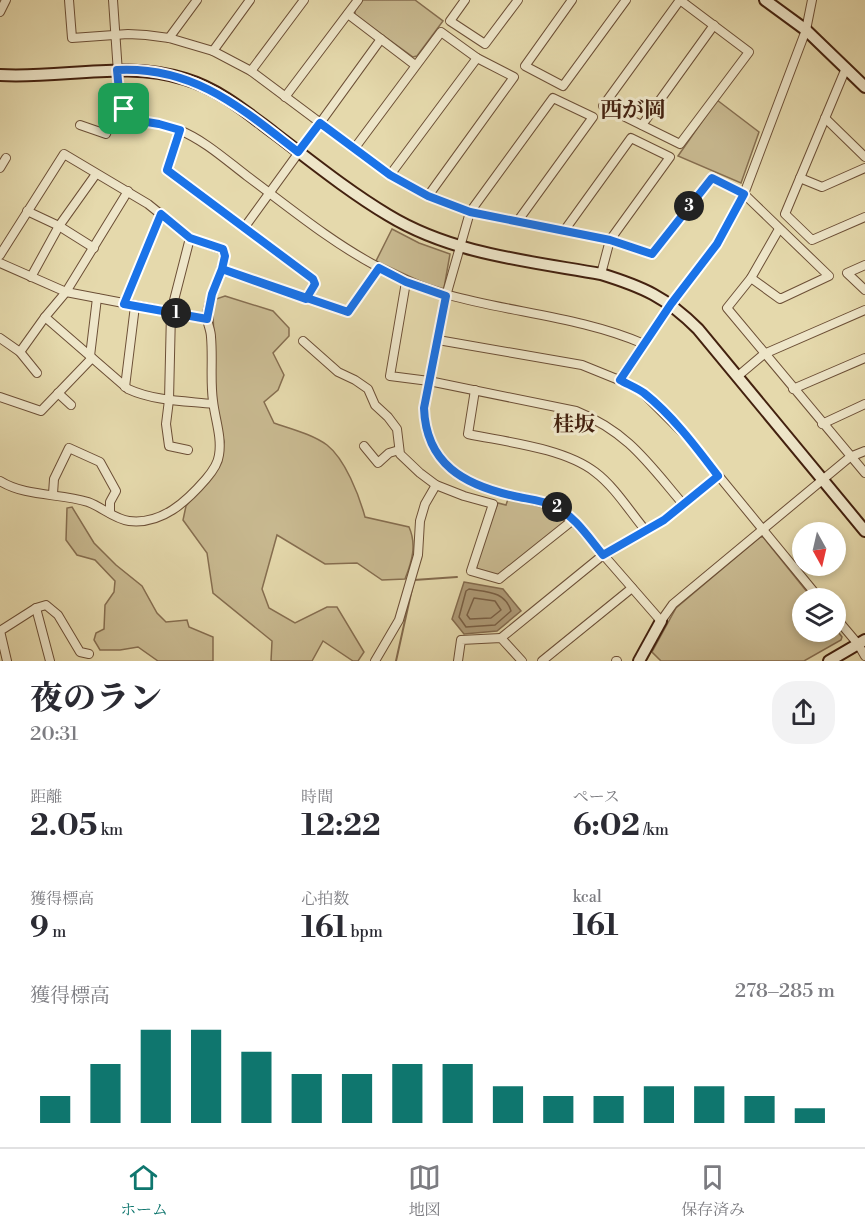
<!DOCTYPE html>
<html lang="ja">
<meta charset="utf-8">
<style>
:root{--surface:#fff;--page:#f2f2f3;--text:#2b2b33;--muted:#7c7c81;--line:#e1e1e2;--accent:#0f766e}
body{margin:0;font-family:"Libre Bodoni","Noto Serif JP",serif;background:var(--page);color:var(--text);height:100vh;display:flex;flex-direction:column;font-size:22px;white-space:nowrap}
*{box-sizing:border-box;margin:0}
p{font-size:20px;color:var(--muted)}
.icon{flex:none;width:33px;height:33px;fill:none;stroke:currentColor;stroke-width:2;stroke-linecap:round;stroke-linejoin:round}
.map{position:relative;height:661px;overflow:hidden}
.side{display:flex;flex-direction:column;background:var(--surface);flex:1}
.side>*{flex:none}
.needle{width:39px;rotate:172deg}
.buttons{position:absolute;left:792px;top:522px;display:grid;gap:12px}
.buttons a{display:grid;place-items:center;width:54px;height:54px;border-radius:50%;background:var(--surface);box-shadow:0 3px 9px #0003;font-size:30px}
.pin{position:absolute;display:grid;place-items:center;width:51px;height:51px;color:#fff;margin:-26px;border-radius:12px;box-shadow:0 3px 9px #0006}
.km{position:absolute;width:30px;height:30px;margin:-15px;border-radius:50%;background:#222;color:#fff;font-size:16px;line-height:30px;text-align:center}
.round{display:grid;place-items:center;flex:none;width:63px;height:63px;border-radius:24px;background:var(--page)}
.summary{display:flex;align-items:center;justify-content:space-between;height:102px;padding:0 30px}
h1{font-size:33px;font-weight:800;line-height:45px}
.figures{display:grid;grid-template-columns:repeat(3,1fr);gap:9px;height:102px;padding:6px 30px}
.figures div{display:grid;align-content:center}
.figures b{font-size:30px;font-weight:800}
.figures small{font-size:16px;font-weight:400}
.figures p{font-size:16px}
.chart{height:168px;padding:12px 30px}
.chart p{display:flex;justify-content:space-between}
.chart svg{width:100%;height:108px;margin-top:6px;stroke:var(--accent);stroke-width:6}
.menu{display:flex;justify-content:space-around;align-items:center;height:84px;border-top:2px solid var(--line);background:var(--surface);font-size:16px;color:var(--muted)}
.menu a{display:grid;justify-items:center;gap:3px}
.menu .current{color:var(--accent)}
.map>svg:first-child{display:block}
.green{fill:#c9ba91;stroke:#866e50;stroke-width:1.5}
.water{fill:#ae9a77;stroke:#836a4d;stroke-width:1.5}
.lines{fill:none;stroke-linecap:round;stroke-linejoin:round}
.shore{stroke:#785e43;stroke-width:1.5}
.stream{stroke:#836a4d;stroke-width:2}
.street-casing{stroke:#6c4f36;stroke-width:10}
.secondary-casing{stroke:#43210f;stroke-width:14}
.street{stroke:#eee6c9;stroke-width:8}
.secondary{stroke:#eee6c9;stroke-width:10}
.route-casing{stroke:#fff;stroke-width:12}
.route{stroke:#1a73e8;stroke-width:8}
.labels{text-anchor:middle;stroke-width:6;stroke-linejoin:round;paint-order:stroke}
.neighbourhood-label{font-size:21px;font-weight:bold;fill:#43210f;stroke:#eee6c9}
.quarter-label{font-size:22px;font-weight:bold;fill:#43210f;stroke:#eee6c9}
</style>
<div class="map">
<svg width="865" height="661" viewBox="0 0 865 661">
<rect width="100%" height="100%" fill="#e5d9ac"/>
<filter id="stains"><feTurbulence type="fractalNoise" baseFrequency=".00333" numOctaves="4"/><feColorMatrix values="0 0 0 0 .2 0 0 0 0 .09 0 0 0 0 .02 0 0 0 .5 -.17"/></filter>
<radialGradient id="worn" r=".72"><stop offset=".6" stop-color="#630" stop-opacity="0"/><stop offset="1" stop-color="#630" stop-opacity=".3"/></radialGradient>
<g class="green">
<polygon points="363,0 415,0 443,21 417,56 413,57 355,15 355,10"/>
<polygon points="717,100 759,132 741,183 678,156"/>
<polygon points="392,229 419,243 450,254 444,288 439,290 376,261"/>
<path d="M225,296L273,311L289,328V336L273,353L284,375L278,390L264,402L274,423C291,429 312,434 327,445C345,459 359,495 365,517L409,527C417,545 412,561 405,579L382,580L357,563L325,564L277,535L262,589L269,608L295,623L327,607H337L364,652L358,661H353L323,641L312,661H271L272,641L213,593L207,553L183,520L186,506L219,463L224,442L216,402L213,312L216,299Z"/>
<path d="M508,499C528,503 546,507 564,517V523L501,574L498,575L478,570L476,566L487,530L498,503L506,505Z"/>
<polygon points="72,507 94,543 116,565 142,586 157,613 166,622 187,620 189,627 213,637 213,661 158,661 138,647 120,650 100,650 94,640 96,633 104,629 105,605 114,592 115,581 95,560 77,555 66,540 67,508"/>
<polygon points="760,537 763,537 812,598 802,598 802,632 836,632 836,629 842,637 841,640 804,661 661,661 652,652 676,608"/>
</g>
<polygon class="water" points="464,582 503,589 521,611 497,631 464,634 452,619"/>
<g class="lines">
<g class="shore">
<path d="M469,589C487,592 505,591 511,611L495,625L466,627L459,617L466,591Z"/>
<polygon points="474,598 495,601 501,610 491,618 470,619 467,615"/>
</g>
<polyline class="stream" points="396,661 414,580 457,577"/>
<defs>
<g id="street">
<polyline points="69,0 72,38 128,34 146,35 169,38 213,51 251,71 390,175 428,196 470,212 610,240 652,254 712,178 744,194 829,276 780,299 751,278"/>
<path d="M113,0L120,102L135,120C150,122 165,125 179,130C204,140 226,160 247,176C290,208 331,242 378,267C461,313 558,307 644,344"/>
<polyline points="465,0 450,21 485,44 518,0"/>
<polyline points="572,0 525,66 563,86 626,0"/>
<polyline points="680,0 603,106 680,144 749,52 680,0"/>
<polyline points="0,12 6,0"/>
<polyline points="348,14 415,65"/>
<polyline points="169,38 197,0"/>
<polyline points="213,51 250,0"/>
<polyline points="846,68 785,214 812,240 865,217"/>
<polyline points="251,71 304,0"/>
<polyline points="285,97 358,0"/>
<polyline points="825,118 865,157"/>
<polyline points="80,125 106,134 114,114 122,106"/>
<polyline points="642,125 714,25"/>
<polyline points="180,130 167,170 313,279 315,284 306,299"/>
<polyline points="354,149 441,32 477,58 514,77 428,196"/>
<polyline points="0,168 6,158"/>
<polyline points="390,175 477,58"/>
<polyline points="800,178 822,187 865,168"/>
<path d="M128,191L66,292L45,317L128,389C154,401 185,401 213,404"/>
<polyline points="27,211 59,226 94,248"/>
<path d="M517,222L593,117L553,98L470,212L446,296L424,408C426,462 461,484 510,495C524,498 541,499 555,506C561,509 567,515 573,520L661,621L673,604L850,457L865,451"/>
<polyline points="244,228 381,39"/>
<polyline points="779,229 751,278 727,308 865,473"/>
<polyline points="564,231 631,138 670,157 610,240 601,274"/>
<path d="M0,255L64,154L148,204L190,238L223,250C229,270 206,296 207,319C208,325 211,331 211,337C213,359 210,380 213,401C215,419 222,437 219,455C218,464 212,472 206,479C187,501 162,525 129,521C114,519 102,507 88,502C59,493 26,497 0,481"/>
<polyline points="0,263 66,292 207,319"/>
<polyline points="865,265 847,273 865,290"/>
<polyline points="221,269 348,312 379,268"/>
<polyline points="31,277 59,226 96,174"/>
<path d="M406,282L390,376L429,381L576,411C628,432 648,463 683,504"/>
<polyline points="124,304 161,214"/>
<polyline points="0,338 20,352 45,317"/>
<polyline points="438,340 582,365 619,380 642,392 686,436 819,598"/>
<polyline points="303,341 338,372 355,380 368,389 375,405 388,417 397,429 400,454 420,473 436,485 464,496 493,504 471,571 499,579 573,520"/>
<polyline points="20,352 37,373"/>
<polyline points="90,356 97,298"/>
<polyline points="738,376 764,354 865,310"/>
<polyline points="619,380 665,313 717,244 744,194 806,30 812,0"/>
<polyline points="125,387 135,306"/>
<polyline points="793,389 865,358"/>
<path d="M475,390L468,434C506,442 564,448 595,472C615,487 630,512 646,531"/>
<polyline points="58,393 71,405"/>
<polyline points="0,397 41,411 92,358"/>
<polyline points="822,424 865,404"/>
<polyline points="364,446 378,463 389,453 399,450"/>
<polyline points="188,450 169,446 166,424 169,400 171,312 190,238"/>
<polyline points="53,494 54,479 69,448 100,462 116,491 110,502 110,513"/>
<polyline points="36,608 50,661"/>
<polyline points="836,618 858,644 865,656"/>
<polyline points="501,638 603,555 664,520 718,476"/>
<polyline points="7,661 0,631 36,608 46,605 58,615 80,652 89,654"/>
<polyline points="375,661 399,620 418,555 420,521 425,504 436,485"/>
<polyline points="458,661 461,640 501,638 522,661"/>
<polyline points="542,661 632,588"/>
<polyline points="616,661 617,661"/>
</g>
<g id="secondary">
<polyline points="765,0 806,30 865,87"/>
<path d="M0,75C61,79 125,60 185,79C219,89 246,112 274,133C311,161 348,191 388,215C452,254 528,261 601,274C643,287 666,297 698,329L865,531"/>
<polyline points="639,661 661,621"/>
<polyline points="829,661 865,640"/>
</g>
</defs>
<use href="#street" class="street-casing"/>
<use href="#secondary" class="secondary-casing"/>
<use href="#street" class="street"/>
<use href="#secondary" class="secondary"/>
</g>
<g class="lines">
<defs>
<path id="route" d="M124,109L135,120L159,124L180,130L167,170L313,279L315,284L306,299L222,269L225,256L223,249L190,238L161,214L124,304L207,319L212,294L222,269L348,312L379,268L406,282L446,296L424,408C426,464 464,485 514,496C527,499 542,500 554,506C574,515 589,538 603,555L664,520L718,476C696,447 673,416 644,393C637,388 627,384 620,380L671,304L717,244L744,194L712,178L652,254L610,240L470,212L428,196L390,175L320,123L298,152C241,108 194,66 117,70L120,102L124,109"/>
</defs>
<use href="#route" class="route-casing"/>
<use href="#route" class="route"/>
</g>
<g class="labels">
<g class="neighbourhood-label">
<text x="574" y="431">桂坂</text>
</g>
<g class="quarter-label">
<text x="633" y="117">西が岡</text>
</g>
</g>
<rect width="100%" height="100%" filter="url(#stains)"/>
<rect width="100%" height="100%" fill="url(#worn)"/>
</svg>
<div class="buttons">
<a><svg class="needle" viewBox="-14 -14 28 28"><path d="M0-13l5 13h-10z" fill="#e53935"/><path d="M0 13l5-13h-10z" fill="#7c7c81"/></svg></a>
<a><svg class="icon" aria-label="layers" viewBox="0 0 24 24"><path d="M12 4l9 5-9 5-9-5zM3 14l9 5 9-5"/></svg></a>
</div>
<div class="pin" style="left:124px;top:109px;background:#1e9e55"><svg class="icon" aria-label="arrive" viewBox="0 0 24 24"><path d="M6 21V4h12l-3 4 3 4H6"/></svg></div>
<b class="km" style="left:176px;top:313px">1</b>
<b class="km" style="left:557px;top:507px">2</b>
<b class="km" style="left:689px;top:206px">3</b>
</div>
<section class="side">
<div class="summary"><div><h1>夜のラン</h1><p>20:31</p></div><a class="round"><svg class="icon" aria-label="share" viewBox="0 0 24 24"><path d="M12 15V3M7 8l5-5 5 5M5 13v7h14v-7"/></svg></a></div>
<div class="figures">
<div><p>距離</p><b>2.05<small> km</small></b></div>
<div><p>時間</p><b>12:22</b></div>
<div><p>ペース</p><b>6:02<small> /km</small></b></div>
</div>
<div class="figures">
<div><p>獲得標高</p><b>9<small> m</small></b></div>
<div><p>心拍数</p><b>161<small> bpm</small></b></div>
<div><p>kcal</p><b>161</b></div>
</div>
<div class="chart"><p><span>獲得標高</span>278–285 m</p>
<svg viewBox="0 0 160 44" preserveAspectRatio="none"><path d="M5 44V33M15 44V20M25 44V6M35 44V6M45 44V15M55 44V24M65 44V24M75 44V20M85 44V20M95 44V29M105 44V33M115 44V33M125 44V29M135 44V29M145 44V33M155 44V38"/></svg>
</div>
</section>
<nav class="menu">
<a class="current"><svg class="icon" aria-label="home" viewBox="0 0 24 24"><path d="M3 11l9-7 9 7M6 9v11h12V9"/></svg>ホーム</a>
<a><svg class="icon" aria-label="map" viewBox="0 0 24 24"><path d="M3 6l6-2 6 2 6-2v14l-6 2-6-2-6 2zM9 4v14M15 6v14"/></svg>地図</a>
<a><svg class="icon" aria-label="saved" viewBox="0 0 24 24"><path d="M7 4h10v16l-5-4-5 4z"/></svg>保存済み</a>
</nav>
